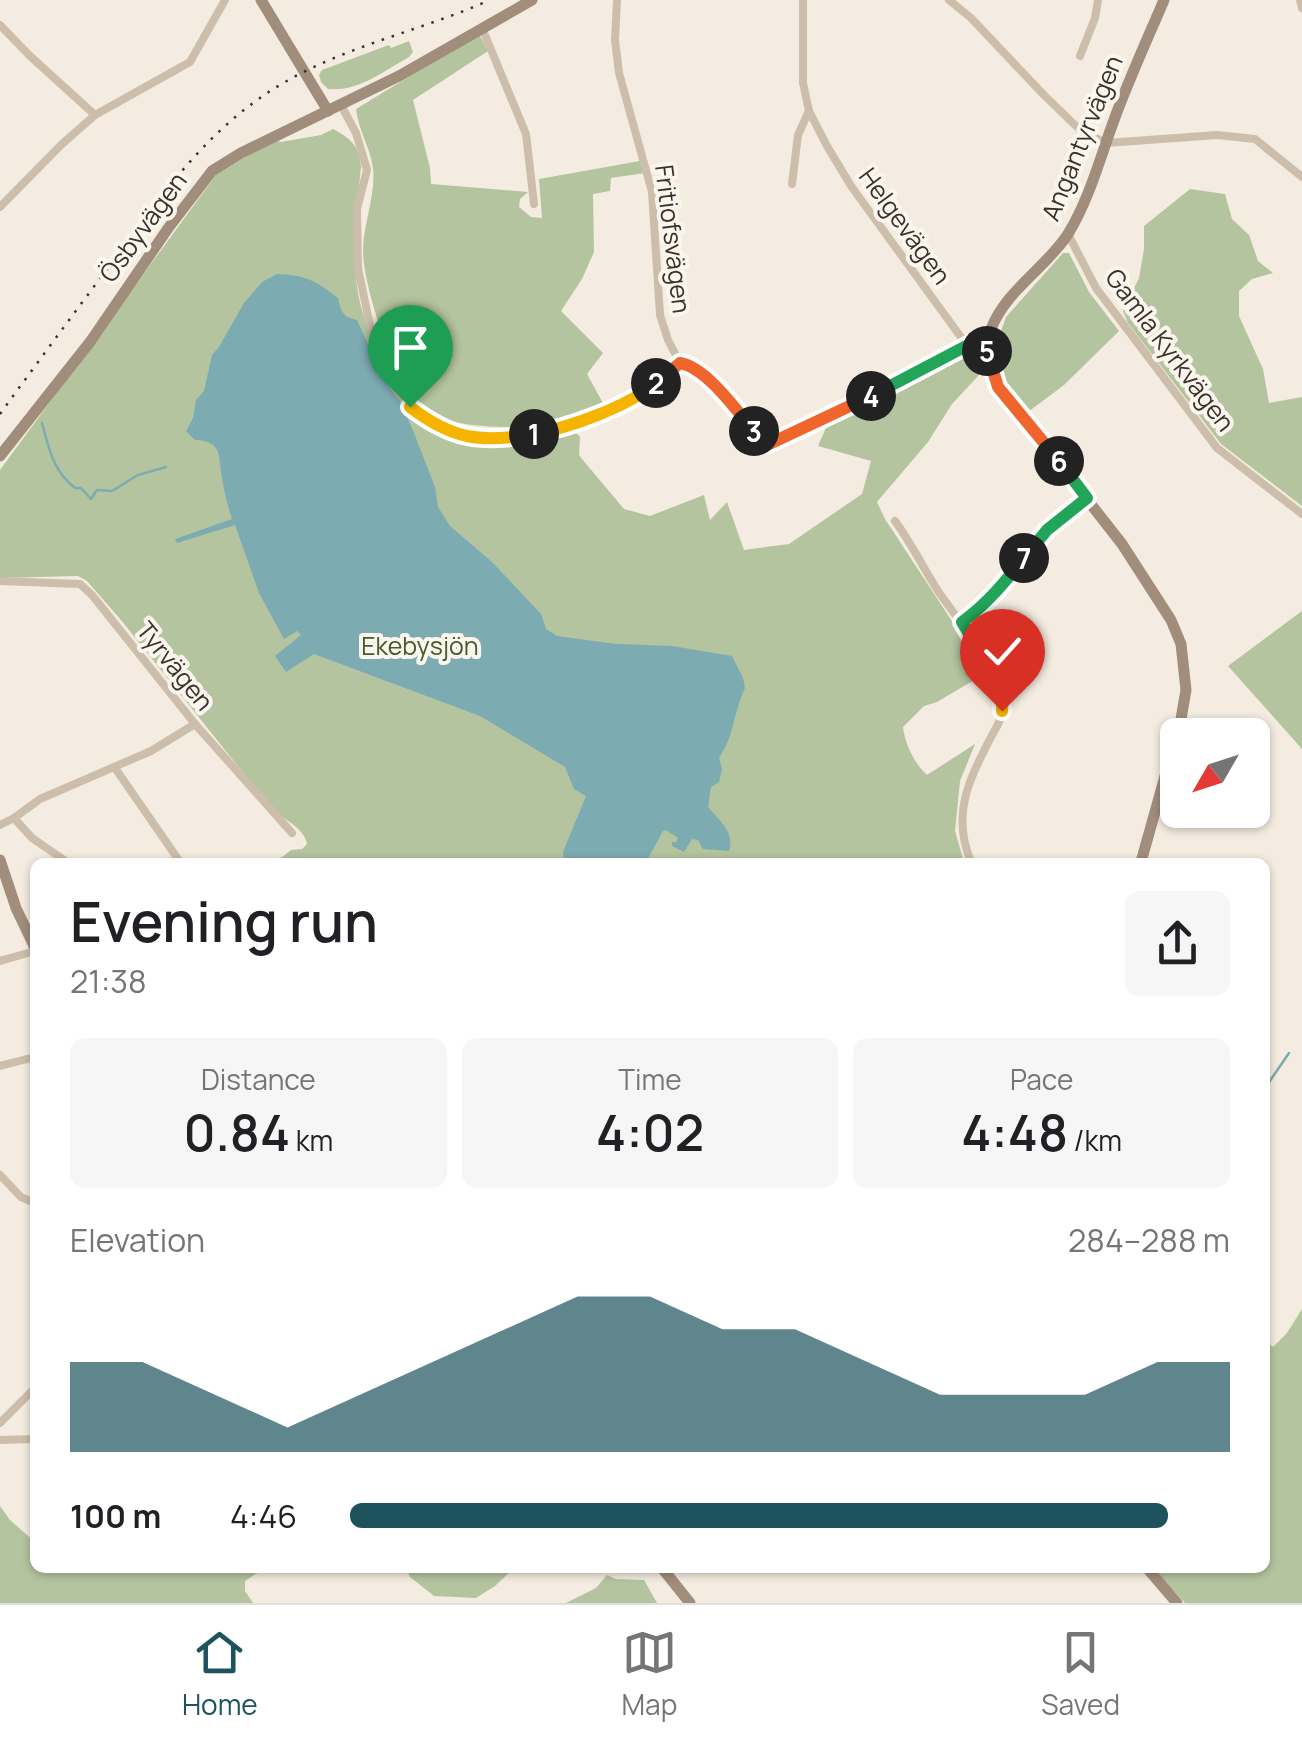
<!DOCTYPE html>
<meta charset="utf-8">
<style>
:root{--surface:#fff;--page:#f6f6f6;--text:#202124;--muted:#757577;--line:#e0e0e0;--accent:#1e535e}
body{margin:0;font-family:Manrope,sans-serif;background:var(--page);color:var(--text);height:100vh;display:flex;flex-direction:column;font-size:38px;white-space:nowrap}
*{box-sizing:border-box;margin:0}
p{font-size:32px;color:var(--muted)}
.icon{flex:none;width:55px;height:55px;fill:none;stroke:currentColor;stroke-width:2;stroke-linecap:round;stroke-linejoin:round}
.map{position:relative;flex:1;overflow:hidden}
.panel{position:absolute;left:30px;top:858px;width:1240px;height:715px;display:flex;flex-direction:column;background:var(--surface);border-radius:15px;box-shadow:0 2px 8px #0004}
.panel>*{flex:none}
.needle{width:65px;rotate:231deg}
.fabs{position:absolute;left:1160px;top:718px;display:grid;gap:20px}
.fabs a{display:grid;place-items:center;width:110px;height:110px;border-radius:15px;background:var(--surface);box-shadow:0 2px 8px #0004;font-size:50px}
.pin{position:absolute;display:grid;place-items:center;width:85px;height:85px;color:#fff;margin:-102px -42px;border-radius:50% 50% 50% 0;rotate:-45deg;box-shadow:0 0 10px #0007}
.pin .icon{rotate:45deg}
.km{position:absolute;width:50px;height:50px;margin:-25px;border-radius:50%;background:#222;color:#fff;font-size:28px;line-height:50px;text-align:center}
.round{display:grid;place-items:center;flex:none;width:105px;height:105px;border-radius:15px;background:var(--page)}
.headline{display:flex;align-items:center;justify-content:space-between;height:170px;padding:0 40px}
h1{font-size:55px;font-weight:600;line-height:75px}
.figures{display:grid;grid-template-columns:repeat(3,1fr);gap:15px;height:170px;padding:10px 40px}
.figures div{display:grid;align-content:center;border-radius:15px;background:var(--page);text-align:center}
.figures b{font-size:50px;font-weight:600}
.figures small{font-size:28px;font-weight:400}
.figures p{font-size:28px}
.chart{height:280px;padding:20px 40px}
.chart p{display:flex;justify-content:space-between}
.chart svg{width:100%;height:180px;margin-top:10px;fill:var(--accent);opacity:.7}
ul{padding:0 40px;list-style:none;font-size:32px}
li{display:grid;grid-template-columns:160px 120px 1fr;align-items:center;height:75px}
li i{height:25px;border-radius:12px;background:var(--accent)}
.tabs{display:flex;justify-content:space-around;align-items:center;height:140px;border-top:2px solid var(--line);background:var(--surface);font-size:28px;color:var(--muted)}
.tabs a{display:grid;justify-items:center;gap:5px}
.tabs .on{color:var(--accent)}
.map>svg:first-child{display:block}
.green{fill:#b4c49f}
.water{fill:#7dabb2}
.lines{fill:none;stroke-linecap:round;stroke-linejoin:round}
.stream{stroke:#7dabb2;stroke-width:2.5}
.street{stroke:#cdbeab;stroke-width:8}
.secondary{stroke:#a18d7c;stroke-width:11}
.rail{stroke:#3b312a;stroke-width:2.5;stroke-dasharray:2.5 8;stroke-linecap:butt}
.split-1-casing{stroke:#fff;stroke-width:20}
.split-2-casing{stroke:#fff;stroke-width:20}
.split-3-casing{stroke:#fff;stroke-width:20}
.split-4-casing{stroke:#fff;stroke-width:20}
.split-5-casing{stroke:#fff;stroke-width:20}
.split-6-casing{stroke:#fff;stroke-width:20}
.split-7-casing{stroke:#fff;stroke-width:20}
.split-8-casing{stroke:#fff;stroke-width:20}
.split-9-casing{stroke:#fff;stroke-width:20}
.split-1{stroke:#f5b400;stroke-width:12}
.split-2{stroke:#f5b400;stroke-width:12}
.split-3{stroke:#f0652b;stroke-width:12}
.split-4{stroke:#f0652b;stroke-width:12}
.split-5{stroke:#22a559;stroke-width:12}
.split-6{stroke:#f0652b;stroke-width:12}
.split-7{stroke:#22a559;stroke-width:12}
.split-8{stroke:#22a559;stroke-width:12}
.split-9{stroke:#f5b400;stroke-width:12}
.labels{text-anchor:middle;stroke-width:8;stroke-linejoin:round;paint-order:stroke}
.street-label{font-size:25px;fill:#3b312a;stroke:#fbf6ed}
.park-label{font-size:25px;fill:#455a2d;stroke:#fbf6ed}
</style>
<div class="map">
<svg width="1302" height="1603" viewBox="0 0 1302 1603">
<rect width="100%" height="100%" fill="#f4ece0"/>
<g class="green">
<path d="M479,34L488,51L413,100L430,168L431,184L528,192L520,199L519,207L531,217L542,218L539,179L640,161L645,173L611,178L610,191L593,194L594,252L582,279L561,311L603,353L587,374L604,405C597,408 590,413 583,416C547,430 460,433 427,411C397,391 363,287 363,251C363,224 376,195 373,168C370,147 358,129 356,109Z"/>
<path d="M409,41L413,52L409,57C384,71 358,92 328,89L321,82L319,75L322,70L389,45L391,48Z"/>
<path d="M333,129C351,139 359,145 361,167C356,217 348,270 365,320C370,334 377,348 383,363C391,381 406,407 424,417C465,441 530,440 575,432L580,437L579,455L582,459L624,509L650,516L704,495L710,520L727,502L744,550L789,544L862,494L871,461L818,446L829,421L967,354L974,356L979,375L952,404L928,442L877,502L885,519L986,673L937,702L924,706L903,727C905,744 914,763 927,775L975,744L960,781L955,831L964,862H276L291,850L302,849L307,844C304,828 285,820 273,810L121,620L87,581L78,576L0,578V470L216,175L260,148L278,141L281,142L321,135Z"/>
<polygon points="1190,189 1225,194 1232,219 1249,235 1258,261 1273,273 1252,279 1239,291 1239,316 1263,369 1269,403 1302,397 1302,506 1221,444 1128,323 1123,311 1139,278 1144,249 1144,226"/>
<polygon points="1063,253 1069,253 1089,292 1119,331 1064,385 1028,412 1009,388 999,366 999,337 1006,317"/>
<polygon points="1302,611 1302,749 1228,666"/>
<polygon points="1302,1309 1302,1603 1185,1603 1153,1568 1265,1568 1265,1340 1273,1347 1287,1333"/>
<polygon points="0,1506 10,1520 35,1542 35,1568 265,1568 245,1581 245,1591 253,1603 0,1603"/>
<polygon points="406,1568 514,1568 495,1586 476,1598 434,1596 410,1577"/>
<polygon points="607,1575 616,1579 644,1580 657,1603 566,1603 596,1588"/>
</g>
<path class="water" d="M277,274C306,275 316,281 338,298C341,312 343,317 357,320L386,383L401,403L414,433L435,487L438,507L450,526L492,562L541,614L546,629L557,636L616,644L672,646L732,656L743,678L745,688C733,713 735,734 719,758L722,770L719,782L711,787L708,807C720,821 735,832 729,851L703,849L698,840L692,839L684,852L672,846V842H676L678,838L666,830L663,831L646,862H564L563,852L586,796L574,789L565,767L480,716L314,654L286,672L275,656L301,635L297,631L284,639L259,593L235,525L177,543L175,539L232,519C227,504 223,487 221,472C219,451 219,441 195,440L186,431L193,418L196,400L204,391L212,355L219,347L244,303L262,282Z"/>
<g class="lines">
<g class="stream">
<path d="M42,423C49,449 53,471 75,488H81L91,499L97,490L112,491L138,475L166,467"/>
<polyline points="1265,1088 1289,1053"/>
</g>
<g class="street">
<polyline points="617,0 615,40 619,73 652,192 660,315 668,340 680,363"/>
<polyline points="803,0 803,83 809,111 827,146 851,186 963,340 986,345"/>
<polyline points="949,0 971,18 1044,95 1080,130 1106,143 1217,135 1255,139 1302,177"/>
<polyline points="1300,0 1302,8"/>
<polyline points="0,25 30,56 95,115"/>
<polyline points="482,28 526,134 534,204"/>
<polyline points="1080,56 1095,18 1098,0"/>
<polyline points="341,105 356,133 367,170 357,209 358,268 365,302 370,326 386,365 409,407 434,425 460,436 507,439 569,425 642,395 680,363"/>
<polyline points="792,184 798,135 809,111"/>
<polyline points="0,207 62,144 95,115 190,62 225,0"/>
<polyline points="1068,234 1096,288 1217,448 1302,514"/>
<path d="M680,363C709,368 745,424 769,444L897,384L972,343"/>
<path d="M895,521C912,544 924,570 940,594C958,619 999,670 1003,701C1005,713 997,727 991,737C969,780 951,814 971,862"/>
<polyline points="0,581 80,584 92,595 195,724 292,833"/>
<path d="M962,622C996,598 1016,564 1044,534C1056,520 1073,509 1087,498"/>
<polyline points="115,768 180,862"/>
<polyline points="14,818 32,838 67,862"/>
<polyline points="0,825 14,818 40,799 151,751 195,724"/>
<polyline points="0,961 35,951"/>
<polyline points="0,1066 35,1057"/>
<polyline points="0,1175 21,1197 35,1203"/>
<polyline points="0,1423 35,1388"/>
<polyline points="0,1440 35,1439"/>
</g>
<g class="secondary">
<polyline points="261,0 328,111"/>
<polyline points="0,456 90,342 169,227 212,171 241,153 399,76 532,0"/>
<polyline points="0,860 16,908 35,948"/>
<path d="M1141,862L1181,719L1186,690L1181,644L1171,620L1122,544L999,387C989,368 983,349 991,329C1006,290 1046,268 1068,234C1089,200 1100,158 1114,120C1129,79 1147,40 1164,0"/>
<polyline points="662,1568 690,1603"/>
<polyline points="1147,1568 1177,1603"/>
</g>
<path class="rail" d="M0,414C37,363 75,312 113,261C163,193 210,125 285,82C349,45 423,30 490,0"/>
</g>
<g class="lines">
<defs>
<path id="split-1" d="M410,407C453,440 481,443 534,434"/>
<path id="split-2" d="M534,434C571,427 627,407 656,383"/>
<path id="split-3" d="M656,383L680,363C707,368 736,410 754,431"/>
<polyline id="split-4" points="754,431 769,444 871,396"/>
<polyline id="split-5" points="871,396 972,343 986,346 987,351"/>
<polyline id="split-6" points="987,351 998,387 1059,461"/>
<polyline id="split-7" points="1024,558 1047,530 1087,498 1059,461"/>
<path id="split-8" d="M984,659L962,622C987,604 1005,582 1024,558"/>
<path id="split-9" d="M984,659C994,675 1004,692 1002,711"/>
</defs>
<use href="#split-1" class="split-1-casing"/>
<use href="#split-2" class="split-2-casing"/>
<use href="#split-3" class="split-3-casing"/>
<use href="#split-4" class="split-4-casing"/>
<use href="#split-5" class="split-5-casing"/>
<use href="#split-6" class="split-6-casing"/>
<use href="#split-7" class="split-7-casing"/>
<use href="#split-8" class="split-8-casing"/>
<use href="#split-9" class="split-9-casing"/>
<use href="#split-1" class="split-1"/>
<use href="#split-2" class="split-2"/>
<use href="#split-3" class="split-3"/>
<use href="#split-4" class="split-4"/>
<use href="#split-5" class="split-5"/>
<use href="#split-6" class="split-6"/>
<use href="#split-7" class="split-7"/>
<use href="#split-8" class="split-8"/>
<use href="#split-9" class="split-9"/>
</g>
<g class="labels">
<g class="street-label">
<text transform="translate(1082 138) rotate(-68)" y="9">Angantyrvägen</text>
<text transform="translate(905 226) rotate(54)" y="9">Helgevägen</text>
<text transform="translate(143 227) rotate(-54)" y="9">Ösbyvägen</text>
<text transform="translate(673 239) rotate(83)" y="9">Fritiofsvägen</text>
<text transform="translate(1170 350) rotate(53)" y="9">Gamla Kyrkvägen</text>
<text transform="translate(175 666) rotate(51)" y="9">Tyrvägen</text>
</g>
<g class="park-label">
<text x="420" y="655">Ekebysjön</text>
</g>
</g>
</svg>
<div class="fabs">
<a><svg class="needle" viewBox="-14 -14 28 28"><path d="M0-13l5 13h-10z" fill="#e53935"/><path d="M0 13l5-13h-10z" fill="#757577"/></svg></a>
</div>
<div class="pin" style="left:410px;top:407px;background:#1e9e55"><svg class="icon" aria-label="arrive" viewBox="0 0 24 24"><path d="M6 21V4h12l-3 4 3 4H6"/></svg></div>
<div class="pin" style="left:1002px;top:711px;background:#d93025"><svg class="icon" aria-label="check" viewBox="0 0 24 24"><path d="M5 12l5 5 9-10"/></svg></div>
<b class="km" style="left:534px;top:434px">1</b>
<b class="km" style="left:656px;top:383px">2</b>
<b class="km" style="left:754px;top:431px">3</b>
<b class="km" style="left:871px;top:396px">4</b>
<b class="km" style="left:987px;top:351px">5</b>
<b class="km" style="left:1059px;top:461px">6</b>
<b class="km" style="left:1024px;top:558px">7</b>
<section class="panel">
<div class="headline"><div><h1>Evening run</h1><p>21:38</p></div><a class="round"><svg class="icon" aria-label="share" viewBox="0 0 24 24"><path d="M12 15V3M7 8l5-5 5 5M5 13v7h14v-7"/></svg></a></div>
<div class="figures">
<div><p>Distance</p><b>0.84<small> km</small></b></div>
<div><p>Time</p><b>4:02</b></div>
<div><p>Pace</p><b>4:48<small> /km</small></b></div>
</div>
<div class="chart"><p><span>Elevation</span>284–288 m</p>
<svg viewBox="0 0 160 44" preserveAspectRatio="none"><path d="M0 44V22L10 22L20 30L30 38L40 30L50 22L60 14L70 6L80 6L90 14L100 14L110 22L120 30L130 30L140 30L150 22L160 22V44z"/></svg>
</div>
<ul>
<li><b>100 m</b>4:46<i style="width:93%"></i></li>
</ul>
</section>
</div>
<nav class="tabs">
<a class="on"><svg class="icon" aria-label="home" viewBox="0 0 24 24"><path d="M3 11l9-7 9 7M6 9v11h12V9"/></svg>Home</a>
<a><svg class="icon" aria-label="map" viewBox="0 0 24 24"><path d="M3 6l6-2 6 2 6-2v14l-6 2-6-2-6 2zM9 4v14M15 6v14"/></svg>Map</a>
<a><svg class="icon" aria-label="saved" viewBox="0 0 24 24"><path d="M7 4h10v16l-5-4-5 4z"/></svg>Saved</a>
</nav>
